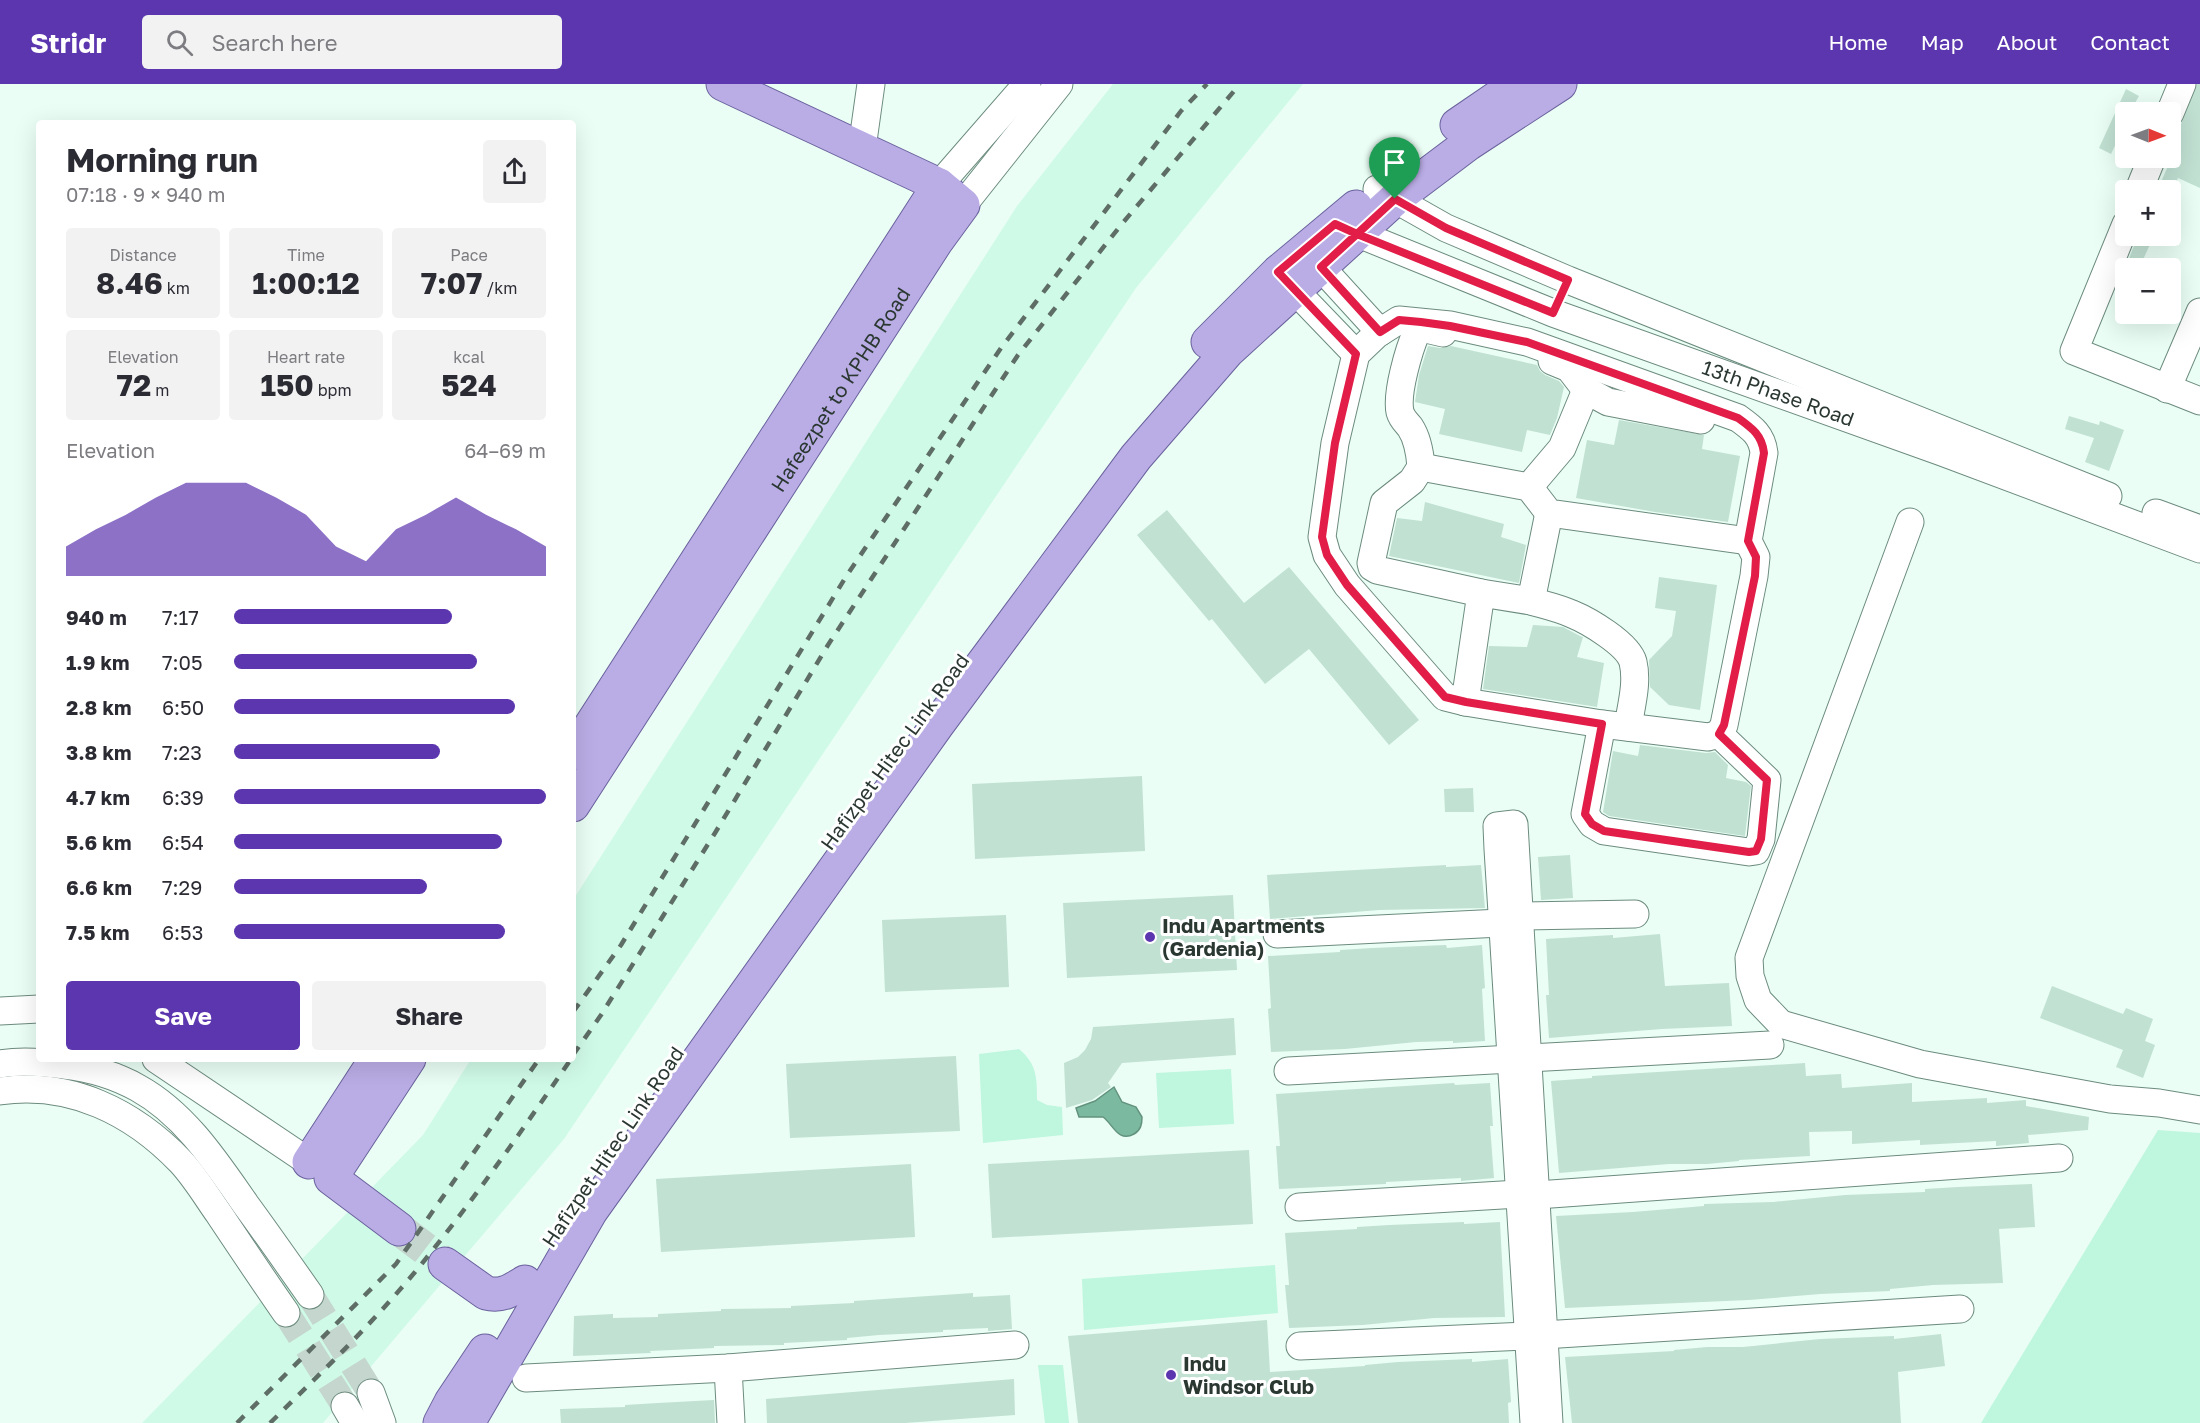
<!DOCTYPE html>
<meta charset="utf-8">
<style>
:root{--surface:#fff;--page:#f2f2f3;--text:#2b2b33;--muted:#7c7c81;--accent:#5c36ae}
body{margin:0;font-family:"Golos Text",sans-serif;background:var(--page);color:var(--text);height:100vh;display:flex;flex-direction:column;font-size:22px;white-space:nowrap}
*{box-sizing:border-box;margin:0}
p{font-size:20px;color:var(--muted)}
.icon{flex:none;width:33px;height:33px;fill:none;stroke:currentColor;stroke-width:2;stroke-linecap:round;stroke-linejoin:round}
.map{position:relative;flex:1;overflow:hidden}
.panel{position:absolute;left:36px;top:36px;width:540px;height:942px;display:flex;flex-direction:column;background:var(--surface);border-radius:6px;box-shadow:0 6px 24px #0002}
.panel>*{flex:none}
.needle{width:39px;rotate:91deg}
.fabs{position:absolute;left:2115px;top:18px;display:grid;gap:12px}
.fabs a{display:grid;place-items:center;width:66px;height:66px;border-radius:6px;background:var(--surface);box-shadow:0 6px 24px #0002;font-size:30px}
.pin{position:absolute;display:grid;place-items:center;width:51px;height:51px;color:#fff;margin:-62px -26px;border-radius:50% 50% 50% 0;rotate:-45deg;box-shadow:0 0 6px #0007}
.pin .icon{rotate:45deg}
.round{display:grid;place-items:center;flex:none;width:63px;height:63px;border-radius:6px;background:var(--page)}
.head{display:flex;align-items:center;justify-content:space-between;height:102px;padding:0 30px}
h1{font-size:33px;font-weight:700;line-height:45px}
.metrics{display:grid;grid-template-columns:repeat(3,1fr);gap:9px;height:102px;padding:6px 30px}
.metrics div{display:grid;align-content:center;border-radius:6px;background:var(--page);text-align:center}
.metrics b{font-size:30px;font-weight:700}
.metrics small{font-size:16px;font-weight:400}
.metrics p{font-size:16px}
.chart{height:168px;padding:12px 30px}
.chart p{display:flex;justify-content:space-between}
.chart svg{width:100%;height:108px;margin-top:6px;fill:var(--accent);opacity:.7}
.cta{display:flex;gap:12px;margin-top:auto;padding:12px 30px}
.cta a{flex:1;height:69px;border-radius:6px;background:var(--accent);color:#fff;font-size:24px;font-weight:700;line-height:69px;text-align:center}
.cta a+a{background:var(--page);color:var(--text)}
ul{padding:0 30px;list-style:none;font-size:20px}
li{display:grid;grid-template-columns:96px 72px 1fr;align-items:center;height:45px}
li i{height:15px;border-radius:8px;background:var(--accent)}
header{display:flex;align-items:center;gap:36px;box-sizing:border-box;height:84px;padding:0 30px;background:var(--accent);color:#fff}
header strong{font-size:28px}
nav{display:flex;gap:33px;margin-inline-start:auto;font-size:21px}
.search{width:420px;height:54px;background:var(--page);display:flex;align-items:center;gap:15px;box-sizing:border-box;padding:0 21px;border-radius:6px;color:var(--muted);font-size:22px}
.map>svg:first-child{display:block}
.built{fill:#d0fae8}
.green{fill:#bef6de}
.water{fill:#7bbaa0;stroke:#63937f;stroke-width:1.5}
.building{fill:#c1e1d3}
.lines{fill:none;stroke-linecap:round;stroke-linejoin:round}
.minor-tunnel{stroke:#c4d6ce;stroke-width:27;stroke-dasharray:27 14;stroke-linecap:butt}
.major-tunnel{stroke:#c4d6ce;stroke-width:33;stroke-dasharray:33 16;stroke-linecap:butt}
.minor-casing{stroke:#6c8b7e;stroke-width:29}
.major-casing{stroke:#6a619d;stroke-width:35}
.minor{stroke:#fff;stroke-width:27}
.major{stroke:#baade6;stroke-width:33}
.rail{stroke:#5e6d66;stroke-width:4.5;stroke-dasharray:10 10;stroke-linecap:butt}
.route-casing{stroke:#fff;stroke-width:12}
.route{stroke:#e11d48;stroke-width:8}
.poi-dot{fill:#5c36ae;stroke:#fff;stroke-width:2}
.labels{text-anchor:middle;stroke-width:6;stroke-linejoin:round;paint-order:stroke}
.street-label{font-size:20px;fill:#2b3832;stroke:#fff}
.poi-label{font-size:20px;font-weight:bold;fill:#2b3832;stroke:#fff;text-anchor:start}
</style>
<header>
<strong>Stridr</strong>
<div class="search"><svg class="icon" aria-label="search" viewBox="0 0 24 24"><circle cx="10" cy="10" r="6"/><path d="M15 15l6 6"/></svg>Search here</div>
<nav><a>Home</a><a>Map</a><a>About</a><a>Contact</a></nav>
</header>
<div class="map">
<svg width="2200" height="1339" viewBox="0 0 2200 1339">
<rect width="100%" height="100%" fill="#eafef5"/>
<polygon class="built" points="1113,0 1303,0 1136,204 564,1055 323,1339 142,1339 423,1051 471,975 573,975 573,816 1017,122"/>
<g class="green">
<path d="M1019,965C1037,980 1037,994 1037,1016L1047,1021L1062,1023L1063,1051L983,1059L979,970Z"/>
<polygon points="1231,985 1234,1040 1159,1044 1156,989"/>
<polygon points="2158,1046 2200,1049 2200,1339 1981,1339"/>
<polygon points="1275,1181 1278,1229 1084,1246 1082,1195"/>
<polygon points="1038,1281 1063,1281 1069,1339 1045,1339"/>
</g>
<path class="water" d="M1114,1003L1122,1018L1136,1023L1142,1033C1142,1040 1141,1046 1134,1050C1118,1059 1113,1040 1103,1033H1079L1076,1024L1095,1017Z"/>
<g class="building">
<polygon points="2197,0 2200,0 2200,104 2178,94 2174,104 2161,98 2179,57 2175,55"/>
<polygon points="2126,5 2139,12 2130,28 2126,28 2126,39 2111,70 2099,64"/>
<polygon points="2138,152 2154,152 2139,184 2125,184"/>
<polygon points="1428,262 1440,264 1451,262 1537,281 1540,287 1545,291 1559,297 1564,303 1557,334 1550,351 1527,346 1522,368 1439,350 1445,325 1415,318 1419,291"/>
<polygon points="2069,332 2099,341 2100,337 2124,346 2109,387 2085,378 2094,354 2065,345"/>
<polygon points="1619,336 1704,351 1702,365 1740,372 1728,438 1655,428 1576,414 1587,356 1614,361"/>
<polygon points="1425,418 1504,440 1501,453 1526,461 1519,499 1389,472 1397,434 1422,437"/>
<polygon points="1167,426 1244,519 1289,483 1419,636 1389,661 1309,565 1265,600 1212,535 1209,537 1137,451"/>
<polygon points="1659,493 1717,501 1700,626 1669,621 1650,603 1649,576 1672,552 1676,527 1655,524"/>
<polygon points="1533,541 1563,543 1580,552 1583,553 1577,573 1604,579 1597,623 1483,605 1489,562 1527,563"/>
<polygon points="1640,661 1706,669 1715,668 1728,681 1726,694 1746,698 1751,702 1745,752 1609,732 1603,728 1613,667 1638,672"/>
<polygon points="1142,692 1145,767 975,775 972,700"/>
<polygon points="1473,704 1474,728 1445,728 1444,705"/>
<polygon points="1570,771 1573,814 1541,816 1538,773"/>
<polygon points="1446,781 1446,783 1481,781 1485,824 1379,826 1270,835 1267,791"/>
<polygon points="1233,811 1237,886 1067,894 1063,819"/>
<polygon points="1006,831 1009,903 885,908 882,836"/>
<polygon points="1660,850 1665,902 1729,899 1732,942 1662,945 1549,954 1546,911 1549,911 1546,855 1613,851 1613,854"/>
<polygon points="1446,861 1447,864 1482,861 1485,904 1482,905 1485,957 1453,959 1453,957 1416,958 1345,965 1271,968 1268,925 1271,924 1268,872 1340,868 1340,866 1372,864"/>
<polygon points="2052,902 2123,930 2126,924 2153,935 2145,957 2155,961 2143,994 2116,983 2123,966 2040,934"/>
<polygon points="1234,934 1236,971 1122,979 1108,999 1111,1003 1092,1016 1066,1024 1064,979 1078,973 1085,966 1091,955 1093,943"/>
<polygon points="956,972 960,1047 790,1054 786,980"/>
<polygon points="1805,979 1806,992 1841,990 1842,1004 1912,999 1912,1018 1987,1014 1987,1019 2026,1016 2026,1022 2089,1033 2088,1046 2028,1051 2029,1059 1996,1062 1996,1057 1920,1061 1920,1056 1852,1060 1852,1047 1809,1048 1810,1072 1739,1076 1739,1077 1707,1080 1669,1080 1559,1089 1551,997 1592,994 1592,992"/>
<polygon points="1454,999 1455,1001 1490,999 1493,1042 1490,1042 1494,1094 1461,1097 1461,1094 1424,1096 1386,1098 1386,1100 1279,1105 1276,1062 1280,1062 1276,1010"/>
<polygon points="1249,1066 1253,1140 992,1154 988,1080"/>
<polygon points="911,1080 915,1153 661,1168 656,1095"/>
<polygon points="2032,1100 2035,1143 1999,1145 2003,1199 1933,1201 1890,1205 1890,1207 1820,1210 1749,1216 1565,1224 1556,1132 1633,1128 1704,1122 1704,1120 1773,1118 1845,1111 1925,1108 1925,1105 1958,1103"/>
<polygon points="1464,1138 1464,1140 1500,1138 1505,1233 1434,1234 1363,1241 1289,1244 1285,1201 1289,1201 1285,1149 1357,1145 1357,1143 1389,1141"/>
<polygon points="973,1209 973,1213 1010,1211 1012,1245 988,1247 988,1244 943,1246 943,1248 879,1251 847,1254 847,1256 784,1259 784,1261 714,1262 714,1264 650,1267 651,1269 573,1272 574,1232 613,1230 613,1234 658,1233 658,1230 721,1227 721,1225 791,1224 791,1222 854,1219 854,1217"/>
<polygon points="1267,1236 1270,1288 1365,1282 1365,1281 1398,1278 1472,1275 1472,1278 1508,1275 1511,1318 1508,1319 1509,1339 1078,1339 1068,1252"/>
<polygon points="1941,1250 1945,1282 1898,1288 1901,1339 1572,1339 1565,1273 1674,1267 1674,1266 1707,1263 1743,1263 1820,1255 1894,1252 1894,1255"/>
<polygon points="1014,1295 1015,1331 905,1339 767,1339 766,1315"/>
<polygon points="714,1316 715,1339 561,1339 560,1325 625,1323 625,1321 658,1319"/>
</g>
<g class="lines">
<g class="minor-tunnel">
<polyline points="310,1211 371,1309"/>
<polyline points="286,1229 345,1322"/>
</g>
<polyline class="major-tunnel" points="399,1145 445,1180"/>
<defs>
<g id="minor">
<polyline points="2170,29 2182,0"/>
<polyline points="862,64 871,0"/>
<polyline points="939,101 1027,0"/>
<polyline points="1377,105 1446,144 1568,196 2108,412"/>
<polyline points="2139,106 2152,74"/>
<polyline points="963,121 1059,0"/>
<polyline points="2126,140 2074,267 2200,317"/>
<path id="s1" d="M1339,142L1553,229L1942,368L2200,465"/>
<polyline points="1307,168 1380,248"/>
<polyline points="1280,191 1356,270"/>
<path d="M1399,236L1450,241L1527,258L1738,334C1752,344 1762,351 1764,369L1748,457L1756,473L1754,492L1724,641L1719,650L1708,653L1602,640L1465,618L1445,613L1347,501L1327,471L1322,453L1335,359L1356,270L1377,250Z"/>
<path d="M1443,249L1426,245L1417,247C1409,265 1396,309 1400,328C1402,335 1406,338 1410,343C1418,355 1420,369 1421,383L1412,397L1384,419L1371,479L1372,483L1377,486L1481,509"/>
<polyline points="1552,277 1569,284 1586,306 1608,318 1701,336"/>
<polyline points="2167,305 2200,228"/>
<polyline points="1421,383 1529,403 1549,429 1748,457"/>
<polyline points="1529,403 1562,364 1586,306"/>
<polyline points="2156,429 2200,445"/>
<polyline points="1910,438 1749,874 1750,892 1758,916 1781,940 1920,980 2110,1015 2159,1019 2200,1026"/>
<path d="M1531,517C1545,521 1559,524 1572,530C1589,537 1628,560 1633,578C1638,599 1631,622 1628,643"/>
<polyline points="1465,618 1481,509 1531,517 1549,429"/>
<polyline points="1602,640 1585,730 1592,740 1604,747 1749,768 1756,767 1761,755 1767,696 1719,650"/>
<polyline points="1519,832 1635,830"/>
<polyline points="1277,850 1501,839"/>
<polyline points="0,927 39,925"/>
<polyline points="156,975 309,1078"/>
<path d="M0,980C21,976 43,978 64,981C90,984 115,991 138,1004C185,1030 216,1078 246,1121C268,1151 289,1181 310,1211"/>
<polyline points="1288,987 1770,961"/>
<path d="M0,1007C71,997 133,1028 181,1078C195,1093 207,1113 219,1130C241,1163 263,1196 286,1229"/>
<polyline points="1537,1111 2059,1074"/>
<polyline points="1299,1123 1519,1110"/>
<polyline points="1543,1251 1960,1225"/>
<polyline points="1300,1262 1528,1252"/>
<polyline points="728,1284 731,1339"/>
<polyline points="526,1294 728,1284 1015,1261"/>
<polyline points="371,1309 382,1339"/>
<polyline points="345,1322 355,1339"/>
<polyline points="1534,1339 1498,765 1497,742 1514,740 1549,1339"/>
</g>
<g id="major">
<polyline points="1457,41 1517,0"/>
<polyline points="1208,258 1278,188 1356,123"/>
<polyline points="573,669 939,101"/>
<path id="s2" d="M573,721L936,158L963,121L939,101L723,0"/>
<polyline points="309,1078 376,975"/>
<polyline points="399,1145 331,1094 409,975"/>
<path d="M445,1180L486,1209C502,1213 512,1206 525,1198"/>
<polyline points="440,1339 451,1318 485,1267"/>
<polyline points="468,1339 591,1127 938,640 1136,373 1228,267 1395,115 1468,60 1560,0"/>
</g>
</defs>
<use href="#minor" class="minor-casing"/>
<use href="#major" class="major-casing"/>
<use href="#minor" class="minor"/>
<use href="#major" class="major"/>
<g class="rail">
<polyline points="573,928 621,861 847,491 1001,264 1181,27 1207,0"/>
<polyline points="573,971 601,931 715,749 828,561 1018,271 1121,141 1240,0"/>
<polyline points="237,1339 396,1180 539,975"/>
<path d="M270,1339C320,1290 370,1242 415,1188C471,1120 521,1048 571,975"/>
</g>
</g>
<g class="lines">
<defs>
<path id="route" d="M1395,115L1357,150L1335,140L1278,188L1356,270L1335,359L1322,453L1327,471L1347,501L1445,613L1466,618L1602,640L1585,730L1592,740L1604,747L1749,768L1756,767L1761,755L1767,696L1719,650L1724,641L1755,492L1756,473L1748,457L1764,369C1762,351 1752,344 1738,334L1527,258L1450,242L1421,238L1399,236L1380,248L1321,183L1357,150L1553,229L1568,196L1446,144L1395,115"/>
</defs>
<use href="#route" class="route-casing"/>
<use href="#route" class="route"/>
</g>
<g class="poi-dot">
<circle cx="1150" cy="853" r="6"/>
<circle cx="1171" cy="1291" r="6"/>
</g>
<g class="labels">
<g class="street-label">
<text dy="7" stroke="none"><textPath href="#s2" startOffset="494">Hafeezpet to KPHB Road</textPath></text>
<text dy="7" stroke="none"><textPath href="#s1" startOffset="470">13th Phase Road</textPath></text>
<text transform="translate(895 668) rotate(-54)" y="7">Hafizpet Hitec Link Road</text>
<text transform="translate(613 1063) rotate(-56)" y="7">Hafizpet Hitec Link Road</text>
</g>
<g class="poi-label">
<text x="1162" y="849">Indu Apartments<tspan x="1162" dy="23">(Gardenia)</tspan></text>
<text x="1183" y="1287">Indu<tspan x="1183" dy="23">Windsor Club</tspan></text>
</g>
</g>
</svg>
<div class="fabs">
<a><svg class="needle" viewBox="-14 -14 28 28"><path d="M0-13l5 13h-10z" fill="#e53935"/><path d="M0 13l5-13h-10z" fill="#7c7c81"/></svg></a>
<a>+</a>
<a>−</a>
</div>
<div class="pin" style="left:1395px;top:115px;background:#1e9e55"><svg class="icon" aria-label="arrive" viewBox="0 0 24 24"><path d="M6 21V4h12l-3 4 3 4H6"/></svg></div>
<section class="panel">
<div class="head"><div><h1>Morning run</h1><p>07:18 · 9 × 940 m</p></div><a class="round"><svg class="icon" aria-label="share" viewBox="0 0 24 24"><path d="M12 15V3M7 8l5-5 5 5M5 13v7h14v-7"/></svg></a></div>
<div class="metrics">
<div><p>Distance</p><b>8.46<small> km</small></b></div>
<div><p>Time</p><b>1:00:12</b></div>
<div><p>Pace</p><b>7:07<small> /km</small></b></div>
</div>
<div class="metrics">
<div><p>Elevation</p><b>72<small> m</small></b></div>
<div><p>Heart rate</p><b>150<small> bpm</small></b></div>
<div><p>kcal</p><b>524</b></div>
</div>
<div class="chart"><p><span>Elevation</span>64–69 m</p>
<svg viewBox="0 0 160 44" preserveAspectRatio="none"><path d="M0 44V32L10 25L20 19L30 12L40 6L50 6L60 6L70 12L80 19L90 32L100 38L110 25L120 19L130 12L140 19L150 25L160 32V44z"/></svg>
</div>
<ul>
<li><b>940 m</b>7:17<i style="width:70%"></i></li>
<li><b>1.9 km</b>7:05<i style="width:78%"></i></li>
<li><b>2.8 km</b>6:50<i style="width:90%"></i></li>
<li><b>3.8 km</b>7:23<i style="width:66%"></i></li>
<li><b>4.7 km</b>6:39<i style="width:100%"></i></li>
<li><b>5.6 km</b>6:54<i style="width:86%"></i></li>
<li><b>6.6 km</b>7:29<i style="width:62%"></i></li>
<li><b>7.5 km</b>6:53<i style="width:87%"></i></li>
</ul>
<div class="cta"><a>Save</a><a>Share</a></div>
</section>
</div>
